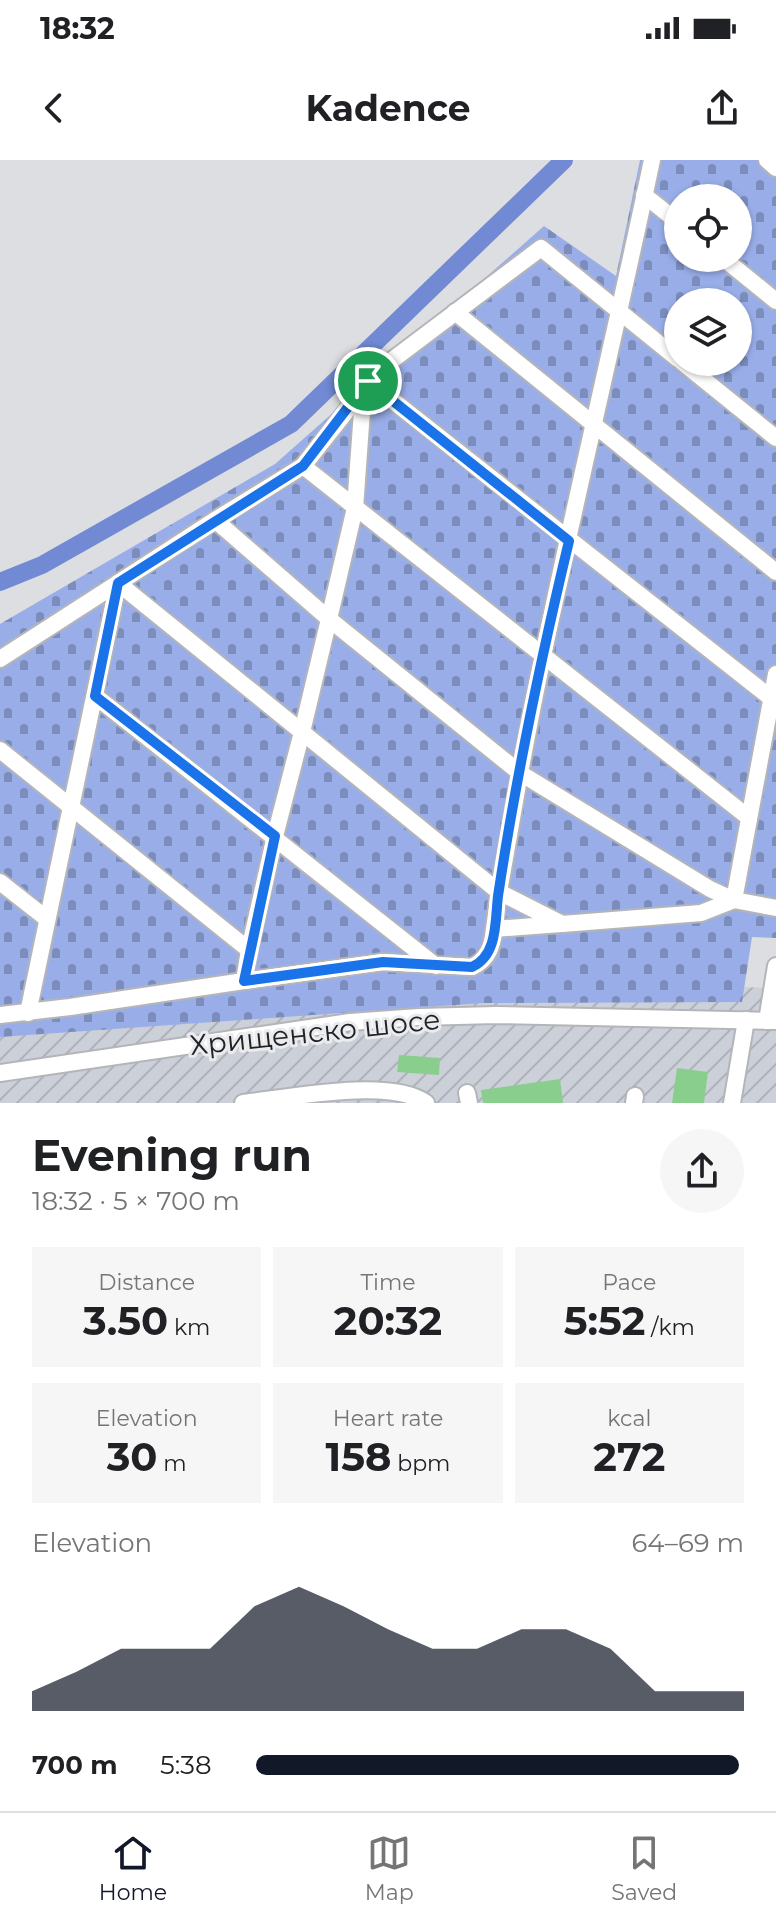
<!DOCTYPE html>
<meta charset="utf-8">
<style>
:root{--surface:#fff;--page:#f6f6f6;--text:#202124;--muted:#757577;--line:#e0e0e0;--accent:#111827}
body{margin:0;font-family:Montserrat,sans-serif;background:var(--page);color:var(--text);height:100vh;display:flex;flex-direction:column;font-size:30px;white-space:nowrap}
*{box-sizing:border-box;margin:0}
p{font-size:26px;color:var(--muted)}
.icon{flex:none;width:44px;height:44px;fill:none;stroke:currentColor;stroke-width:2;stroke-linecap:round;stroke-linejoin:round}
.map{position:relative;height:943px;overflow:hidden}
.details{display:flex;flex-direction:column;background:var(--surface);flex:1}
.details>*{flex:none}
.buttons{position:absolute;left:664px;top:24px;display:grid;gap:16px}
.buttons a{display:grid;place-items:center;width:88px;height:88px;border-radius:50%;background:var(--surface);box-shadow:0 2px 6px #0004;font-size:40px}
.pin{position:absolute;display:grid;place-items:center;width:68px;height:68px;color:#fff;margin:-34px;border:4px solid #fff;border-radius:50%;box-shadow:0 2px 8px #0007}
.round{display:grid;place-items:center;flex:none;width:84px;height:84px;border-radius:42px;background:var(--page)}
.head{display:flex;align-items:center;justify-content:space-between;height:136px;padding:0 32px}
h1{font-size:44px;font-weight:700;line-height:60px}
.figures{display:grid;grid-template-columns:repeat(3,1fr);gap:12px;height:136px;padding:8px 32px}
.figures div{display:grid;align-content:center;border-radius:0px;background:var(--page);text-align:center}
.figures b{font-size:40px;font-weight:700}
.figures small{font-size:22px;font-weight:400}
.figures p{font-size:22px}
.chart{height:224px;padding:16px 32px}
.chart p{display:flex;justify-content:space-between}
.chart svg{width:100%;height:144px;margin-top:8px;fill:var(--accent);opacity:.7}
ul{padding:0 32px;list-style:none;font-size:26px}
li{display:grid;grid-template-columns:128px 96px 1fr;align-items:center;height:60px}
li i{height:20px;border-radius:10px;background:var(--accent)}
.status{display:flex;justify-content:space-between;align-items:center;height:56px;padding:0 40px;background:var(--surface);direction:ltr}
.status svg{height:22px;fill:currentColor}
header{display:flex;justify-content:space-between;align-items:center;height:104px;padding:0 32px;background:var(--surface);font-size:36px;font-weight:700}
.tabs{display:flex;justify-content:space-around;align-items:center;height:112px;border-top:2px solid var(--line);background:var(--surface);font-size:22px;color:var(--muted)}
.tabs a{display:grid;justify-items:center;gap:4px}
.tabs .selected{color:var(--accent)}
.map>svg:first-child{display:block}
.industrial{fill:url(#industrial-furrows)}
.cemetery{fill:url(#cemetery-stones);fill-rule:evenodd}
.lines{fill:none;stroke-linecap:round;stroke-linejoin:round}
.canal{stroke:#718ad3;stroke-width:18}
.building{fill:#8ace8e}
.minor-casing{stroke:#b4b5b8;stroke-width:20}
.minor{stroke:#fff;stroke-width:16}
.route-casing{stroke:#fff;stroke-width:16}
.route{stroke:#1a73e8;stroke-width:10}
.labels{text-anchor:middle;stroke-width:6;stroke-linejoin:round;paint-order:stroke}
.street-label{font-size:28px;fill:#212223;stroke:#eaebee}
</style>
<div class="status"><b>18:32</b><svg viewBox="0 0 49 12"><path d="M0 12V9h3v3zM5 12V6h3v6zM10 12V3h3v9zM15 12V0h3v12zM26 1h20v11H26zM47 4h2v5h-2z"/></svg></div>
<header><svg class="icon" aria-label="back" viewBox="0 0 24 24"><path d="M15 5l-7 7 7 7"/></svg>Kadence<svg class="icon" aria-label="share" viewBox="0 0 24 24"><path d="M12 15V3M7 8l5-5 5 5M5 13v7h14v-7"/></svg></header>
<div class="map">
<svg width="776" height="943" viewBox="0 0 776 943">
<defs>
<pattern id="industrial-furrows" width="10" height="10" patternUnits="userSpaceOnUse" patternTransform="scale(2)"><rect width="10" height="10" fill="#ccd0d9"/><path d="M-1 1l2-2M0 10L10 0M9 11l2-2" fill="none" stroke="#afb2ba"/></pattern>
<pattern id="cemetery-stones" width="16" height="16" patternUnits="userSpaceOnUse" patternTransform="scale(2)"><rect width="16" height="16" fill="#99aee9"/><path d="M2 7V4a2 2 0 0 1 4 0v3zM10 15v-3a2 2 0 0 1 4 0v3z" fill="#7c8dbc"/></pattern>
</defs>
<rect width="100%" height="100%" fill="#dddee1"/>
<polygon class="industrial" points="738,827 776,828 776,943 0,943 0,853"/>
<path class="cemetery" d="M640,0H776V778L752,777L742,842L484,843L0,877V464L275,304L544,66L616,116ZM678,38H738V98H678ZM678,142H738V202H678Z"/>
<g class="lines">
<polyline class="canal" points="0,422 42,405 291,264 564,0"/>
</g>
<g class="building">
<polygon points="399,895 440,898 439,915 397,912"/>
<polygon points="677,908 708,912 704,943 672,943"/>
<polygon points="560,919 563,943 483,943 481,930"/>
</g>
<g class="lines">
<defs>
<g id="minor">
<path d="M652,0C609,205 558,408 520,613L710,729L734,740L776,748"/>
<polyline points="767,0 776,8"/>
<polyline points="644,35 678,62"/>
<polyline points="723,98 776,141"/>
<polyline points="455,152 776,412"/>
<polyline points="678,199 541,88 379,210 303,306 748,657"/>
<polyline points="682,202 776,278"/>
<polyline points="303,306 215,360 329,459 302,572 499,732 494,769 561,764"/>
<polyline points="215,360 118,423 302,572 275,676 249,790"/>
<polyline points="0,499 118,423 71,647 249,790 244,821 70,847 0,855"/>
<polyline points="95,536 436,806"/>
<polyline points="0,590 71,647 28,853"/>
<polyline points="0,722 47,759"/>
<polyline points="734,740 701,753 562,764 499,732 520,613 329,459 355,348 363,237 368,221 771,538"/>
<polyline points="734,740 776,514"/>
<path d="M244,821L383,802L472,807C489,799 492,787 494,769"/>
<polyline points="767,861 776,806"/>
<polyline points="0,913 350,862 419,857 496,855 776,861"/>
<polyline points="467,933 469,943"/>
<path d="M243,943C287,938 391,917 426,943"/>
<polyline points="634,943 635,936"/>
<polyline points="732,943 746,860"/>
</g>
</defs>
<use href="#minor" class="minor-casing"/>
<use href="#minor" class="minor"/>
</g>
<g class="lines">
<defs>
<path id="route" d="M368,221L569,381C541,498 516,617 498,736C495,761 498,795 472,807L383,802L244,821L275,676L95,536L118,423L303,306Z"/>
</defs>
<use href="#route" class="route-casing"/>
<use href="#route" class="route"/>
</g>
<g class="labels">
<g class="street-label">
<text transform="translate(315 872) rotate(-6)" y="10">Хрищенско шосе</text>
</g>
</g>
</svg>
<div class="buttons">
<a><svg class="icon" aria-label="locate" viewBox="0 0 24 24"><circle cx="12" cy="12" r="6"/><path d="M12 2v4M12 18v4M2 12h4M18 12h4"/></svg></a>
<a><svg class="icon" aria-label="layers" viewBox="0 0 24 24"><path d="M12 4l9 5-9 5-9-5zM3 14l9 5 9-5"/></svg></a>
</div>
<div class="pin" style="left:368px;top:221px;background:#1e9e55"><svg class="icon" aria-label="arrive" viewBox="0 0 24 24"><path d="M6 21V4h12l-3 4 3 4H6"/></svg></div>
</div>
<section class="details">
<div class="head"><div><h1>Evening run</h1><p>18:32 · 5 × 700 m</p></div><a class="round"><svg class="icon" aria-label="share" viewBox="0 0 24 24"><path d="M12 15V3M7 8l5-5 5 5M5 13v7h14v-7"/></svg></a></div>
<div class="figures">
<div><p>Distance</p><b>3.50<small> km</small></b></div>
<div><p>Time</p><b>20:32</b></div>
<div><p>Pace</p><b>5:52<small> /km</small></b></div>
</div>
<div class="figures">
<div><p>Elevation</p><b>30<small> m</small></b></div>
<div><p>Heart rate</p><b>158<small> bpm</small></b></div>
<div><p>kcal</p><b>272</b></div>
</div>
<div class="chart"><p><span>Elevation</span>64–69 m</p>
<svg viewBox="0 0 160 44" preserveAspectRatio="none"><path d="M0 44V38L10 32L20 25L30 25L40 25L50 12L60 6L70 12L80 19L90 25L100 25L110 19L120 19L130 25L140 38L150 38L160 38V44z"/></svg>
</div>
<ul>
<li><b>700 m</b>5:38<i style="width:99%"></i></li>
</ul>
</section>
<nav class="tabs">
<a class="selected"><svg class="icon" aria-label="home" viewBox="0 0 24 24"><path d="M3 11l9-7 9 7M6 9v11h12V9"/></svg>Home</a>
<a><svg class="icon" aria-label="map" viewBox="0 0 24 24"><path d="M3 6l6-2 6 2 6-2v14l-6 2-6-2-6 2zM9 4v14M15 6v14"/></svg>Map</a>
<a><svg class="icon" aria-label="saved" viewBox="0 0 24 24"><path d="M7 4h10v16l-5-4-5 4z"/></svg>Saved</a>
</nav>
